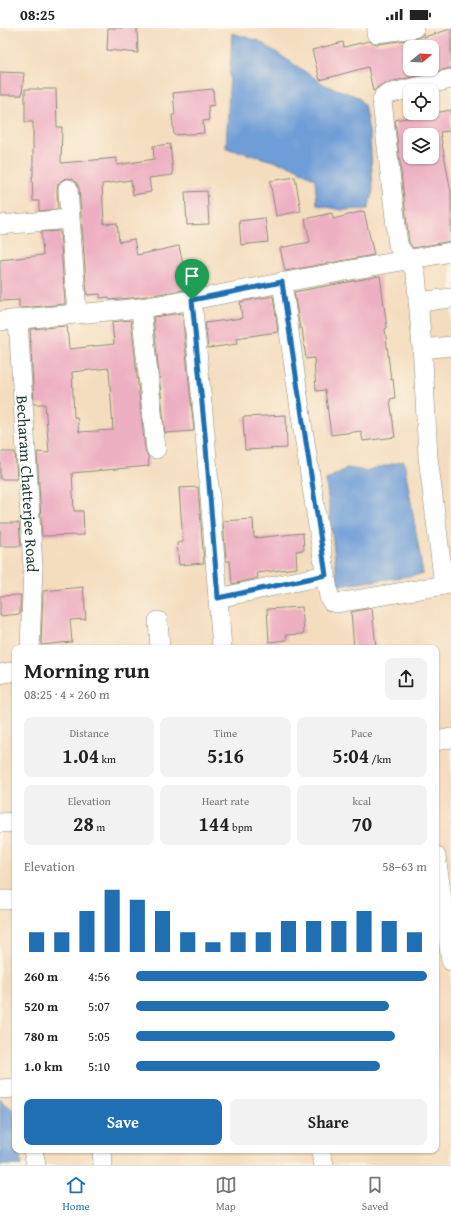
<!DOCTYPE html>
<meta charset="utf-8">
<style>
:root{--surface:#fff;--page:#f2f2f2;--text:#222;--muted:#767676;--line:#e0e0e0;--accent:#1f6fb2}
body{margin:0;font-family:"Gentium Book Plus",serif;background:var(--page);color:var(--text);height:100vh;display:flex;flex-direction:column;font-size:15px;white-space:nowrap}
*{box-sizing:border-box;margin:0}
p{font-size:13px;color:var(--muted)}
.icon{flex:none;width:22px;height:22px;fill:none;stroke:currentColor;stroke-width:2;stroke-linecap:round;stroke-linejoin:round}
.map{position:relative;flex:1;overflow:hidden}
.details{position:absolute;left:12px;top:617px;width:427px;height:508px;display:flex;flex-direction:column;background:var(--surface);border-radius:8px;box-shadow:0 1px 3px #0004}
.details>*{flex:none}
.needle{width:26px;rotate:72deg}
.buttons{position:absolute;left:403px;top:12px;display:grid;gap:8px}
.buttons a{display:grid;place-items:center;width:36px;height:36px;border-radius:8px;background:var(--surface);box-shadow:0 1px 3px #0004;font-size:20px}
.pin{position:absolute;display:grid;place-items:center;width:34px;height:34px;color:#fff;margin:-41px -17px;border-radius:50% 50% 50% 0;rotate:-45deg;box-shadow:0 0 4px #0007}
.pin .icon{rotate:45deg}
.round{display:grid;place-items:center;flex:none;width:42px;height:42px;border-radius:8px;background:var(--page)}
.overview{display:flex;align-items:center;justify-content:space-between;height:68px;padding:0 12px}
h1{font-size:22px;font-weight:800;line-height:30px}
.stats{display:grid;grid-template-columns:repeat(3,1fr);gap:6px;height:68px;padding:4px 12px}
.stats div{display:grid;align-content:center;border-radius:8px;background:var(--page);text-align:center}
.stats b{font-size:20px;font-weight:800}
.stats small{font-size:11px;font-weight:400}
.stats p{font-size:11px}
.chart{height:112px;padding:8px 12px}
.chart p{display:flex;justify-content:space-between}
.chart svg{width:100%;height:72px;margin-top:4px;stroke:var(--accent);stroke-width:6}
.primary-button{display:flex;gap:8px;margin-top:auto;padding:8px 12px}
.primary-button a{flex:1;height:46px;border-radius:8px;background:var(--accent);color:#fff;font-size:16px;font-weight:800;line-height:46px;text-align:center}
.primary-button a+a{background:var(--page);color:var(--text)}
ul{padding:0 12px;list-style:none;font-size:13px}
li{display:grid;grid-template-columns:64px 48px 1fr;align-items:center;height:30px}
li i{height:10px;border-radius:5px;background:var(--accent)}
.status{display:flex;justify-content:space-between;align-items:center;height:28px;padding:0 20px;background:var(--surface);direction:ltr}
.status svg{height:11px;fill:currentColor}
.menu{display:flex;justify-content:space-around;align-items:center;height:56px;border-top:1px solid var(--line);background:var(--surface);font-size:11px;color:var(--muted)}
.menu a{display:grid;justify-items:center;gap:2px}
.menu .active{color:var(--accent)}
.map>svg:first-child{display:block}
.water{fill:#6e9dd7;stroke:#466d86}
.building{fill:#edafc2;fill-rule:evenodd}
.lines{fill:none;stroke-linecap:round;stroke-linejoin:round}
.street-casing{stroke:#8a8c79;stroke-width:20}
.street{stroke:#fff;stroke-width:19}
.route-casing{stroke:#fff;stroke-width:8}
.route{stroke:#1f6fb2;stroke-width:5}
.labels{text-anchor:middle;stroke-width:3.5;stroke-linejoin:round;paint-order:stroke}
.street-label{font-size:16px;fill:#1f3d34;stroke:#fcf5e5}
</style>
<div class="status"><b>08:25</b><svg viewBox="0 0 49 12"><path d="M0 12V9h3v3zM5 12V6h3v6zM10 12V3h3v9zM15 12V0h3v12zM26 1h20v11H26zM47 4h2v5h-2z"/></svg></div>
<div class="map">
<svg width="451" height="1137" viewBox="0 0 451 1137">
<rect width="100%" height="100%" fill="#fcf5e5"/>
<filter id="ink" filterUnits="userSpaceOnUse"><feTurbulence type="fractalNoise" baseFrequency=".025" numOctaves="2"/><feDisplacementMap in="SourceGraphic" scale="8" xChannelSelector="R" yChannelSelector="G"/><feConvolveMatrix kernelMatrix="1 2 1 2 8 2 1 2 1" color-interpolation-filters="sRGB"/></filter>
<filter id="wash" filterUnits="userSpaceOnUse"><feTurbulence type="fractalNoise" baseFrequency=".012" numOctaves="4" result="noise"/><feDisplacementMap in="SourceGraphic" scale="16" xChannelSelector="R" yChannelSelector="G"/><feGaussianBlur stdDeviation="0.9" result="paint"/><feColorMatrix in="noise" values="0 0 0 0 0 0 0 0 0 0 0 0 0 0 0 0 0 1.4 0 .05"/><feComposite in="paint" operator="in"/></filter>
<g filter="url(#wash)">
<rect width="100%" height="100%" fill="#f4dcbe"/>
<g class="water">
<polygon points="232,5 259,13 325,57 358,69 364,77 370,109 373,163 368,181 342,182 317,177 315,151 291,138 226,120"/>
<polygon points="404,433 423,546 338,558 326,452 347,440 365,443"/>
<polygon points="0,1071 13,1082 15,1097 15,1122 19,1122 21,1137 0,1137"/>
</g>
<g id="blocks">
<g class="building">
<polygon points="108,0 137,0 138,25 107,22"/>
<path d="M451,1V40L385,55L379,58L374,63H373L368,39L320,52L312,22L343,14L344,19L369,13L377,16L415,11L420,9L424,5V9ZM410,19H432V41H410Z"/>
<polygon points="0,44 24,45 22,67 0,67"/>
<polygon points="25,61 56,61 57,99 62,99 61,135 117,130 117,137 154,131 153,118 170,116 173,147 149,150 151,164 133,167 131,152 102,156 104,196 117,195 119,214 134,211 137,227 179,218 187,254 183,255 184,262 140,269 110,272 109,269 100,270 100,266 87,267 79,160 77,155 73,151 68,150 62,152 58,156 57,162 58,181 39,183 39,173 33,173 32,148 33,148 33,94 25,94"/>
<polygon points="213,61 214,77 208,78 209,92 203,93 204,105 174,107 172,87 175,87 173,65"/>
<path d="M451,82V103L440,104L451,165V213L413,220L409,214L395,92ZM410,107H432V129H410Z"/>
<polygon points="295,149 301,183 276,188 270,153"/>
<polygon points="207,163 209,196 187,197 185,164"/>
<polygon points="364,183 374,227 285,243 280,220 310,214 305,191 332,185 333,191"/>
<polygon points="265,190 268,214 241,217 239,193"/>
<polygon points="60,203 65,276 19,280 19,272 0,273 0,232 43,227 41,204"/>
<polygon points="380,248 387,300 385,301 391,352 393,351 395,370 390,371 395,409 363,413 361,403 331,407 325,362 316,363 314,330 306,331 302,300 300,300 294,264"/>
<polygon points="273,268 278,304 236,310 237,316 208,320 205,295 242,290 240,274"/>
<polygon points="182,285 194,403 165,405 153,289"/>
<path d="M131,292L145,422L148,428L149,438L72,445L74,483H83L84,507L42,508L37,424L49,425L45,376H34L30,301L67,298L69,321L114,316L112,294ZM109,340L113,402L79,404L77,389H74L72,344Z"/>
<polygon points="286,387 287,420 245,422 243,389"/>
<polygon points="0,424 15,424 17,451 0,451"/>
<polygon points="198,459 204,535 179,537 177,515 183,514 179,460"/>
<polygon points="253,491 254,510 303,505 304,522 296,523 297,540 257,545 258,550 232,556 230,533 226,533 223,493"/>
<polygon points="0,495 19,495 21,518 0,518"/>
<polygon points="83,559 86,591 70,592 72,614 41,617 43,563"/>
<polygon points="21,567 20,586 0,588 0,568"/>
<polygon points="302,579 304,606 286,607 287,612 269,614 267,581"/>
<polygon points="372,580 376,620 354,620 351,584"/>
</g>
</g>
</g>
<g filter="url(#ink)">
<use href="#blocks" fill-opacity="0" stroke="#8a8c79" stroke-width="1"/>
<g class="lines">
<defs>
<g id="street">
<polyline points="376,5 414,0"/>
<polyline points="68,161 77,286"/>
<polyline points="0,197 69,191"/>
<polyline points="282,254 302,395 329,569 332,574 337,575 451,556"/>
<polyline points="192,272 205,406 222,620"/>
<polyline points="418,274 451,270"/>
<polyline points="141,280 156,421"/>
<path id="s1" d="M18,292L33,539L30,620"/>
<polyline points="0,293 141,280 192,272 312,249 451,224"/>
<polyline points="423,321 451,318"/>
<path d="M444,557L428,429L423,332L416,246C412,234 403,227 398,217L382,73L384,68L388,66L451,51"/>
<polyline points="218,570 326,547"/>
<polyline points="158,593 160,620"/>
<polyline points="0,646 15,643"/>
<polyline points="436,713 451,710"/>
<polyline points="0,795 15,794"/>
<polyline points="436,828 451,933"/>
<polyline points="0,872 15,872"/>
<polyline points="0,1061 15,1060"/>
<polyline points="33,1122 36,1137"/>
<polyline points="102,1122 103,1137"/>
<polyline points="320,1122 324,1137"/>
</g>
</defs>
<use href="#street" class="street-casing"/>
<use href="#street" class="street"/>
</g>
</g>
<g class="lines" filter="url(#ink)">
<defs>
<polygon id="route" points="282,254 326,547 218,570 205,406 192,272"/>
</defs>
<use href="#route" class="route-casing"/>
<use href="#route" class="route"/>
</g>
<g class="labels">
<g class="street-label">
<text dy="6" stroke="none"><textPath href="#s1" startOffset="164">Becharam Chatterjee Road</textPath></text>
</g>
</g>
</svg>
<div class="buttons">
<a><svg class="needle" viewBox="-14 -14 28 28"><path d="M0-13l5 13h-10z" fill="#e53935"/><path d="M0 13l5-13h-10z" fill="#767676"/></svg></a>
<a><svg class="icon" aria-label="locate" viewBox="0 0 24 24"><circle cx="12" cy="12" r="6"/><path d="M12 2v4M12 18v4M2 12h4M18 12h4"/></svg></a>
<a><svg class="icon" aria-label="layers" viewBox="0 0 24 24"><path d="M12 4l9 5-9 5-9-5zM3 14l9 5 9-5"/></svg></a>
</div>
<div class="pin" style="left:192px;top:272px;background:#1e9e55"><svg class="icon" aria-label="arrive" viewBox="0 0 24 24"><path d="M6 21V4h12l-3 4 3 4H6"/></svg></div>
<section class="details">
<div class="overview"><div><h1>Morning run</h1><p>08:25 · 4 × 260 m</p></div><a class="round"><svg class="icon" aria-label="share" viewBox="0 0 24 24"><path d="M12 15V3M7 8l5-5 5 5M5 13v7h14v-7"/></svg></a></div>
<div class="stats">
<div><p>Distance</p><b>1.04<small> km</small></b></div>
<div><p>Time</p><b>5:16</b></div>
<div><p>Pace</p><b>5:04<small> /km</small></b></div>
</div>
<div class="stats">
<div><p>Elevation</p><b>28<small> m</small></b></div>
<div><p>Heart rate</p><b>144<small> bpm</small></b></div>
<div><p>kcal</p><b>70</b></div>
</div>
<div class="chart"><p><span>Elevation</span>58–63 m</p>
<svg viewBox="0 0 160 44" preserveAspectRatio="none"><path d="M5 44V32M15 44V32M25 44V19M35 44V6M45 44V12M55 44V19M65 44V32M75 44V38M85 44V32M95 44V32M105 44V25M115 44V25M125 44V25M135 44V19M145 44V25M155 44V32"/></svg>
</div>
<ul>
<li><b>260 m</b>4:56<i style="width:100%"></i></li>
<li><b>520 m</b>5:07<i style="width:87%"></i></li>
<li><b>780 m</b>5:05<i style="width:89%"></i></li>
<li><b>1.0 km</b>5:10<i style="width:84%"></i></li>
</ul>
<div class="primary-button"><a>Save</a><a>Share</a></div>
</section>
</div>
<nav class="menu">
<a class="active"><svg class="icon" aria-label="home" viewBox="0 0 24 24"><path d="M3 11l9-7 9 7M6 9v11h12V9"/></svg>Home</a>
<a><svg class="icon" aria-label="map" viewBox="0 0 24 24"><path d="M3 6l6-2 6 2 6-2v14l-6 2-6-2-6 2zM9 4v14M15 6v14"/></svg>Map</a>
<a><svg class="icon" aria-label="saved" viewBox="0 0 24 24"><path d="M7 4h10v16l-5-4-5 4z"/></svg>Saved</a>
</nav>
